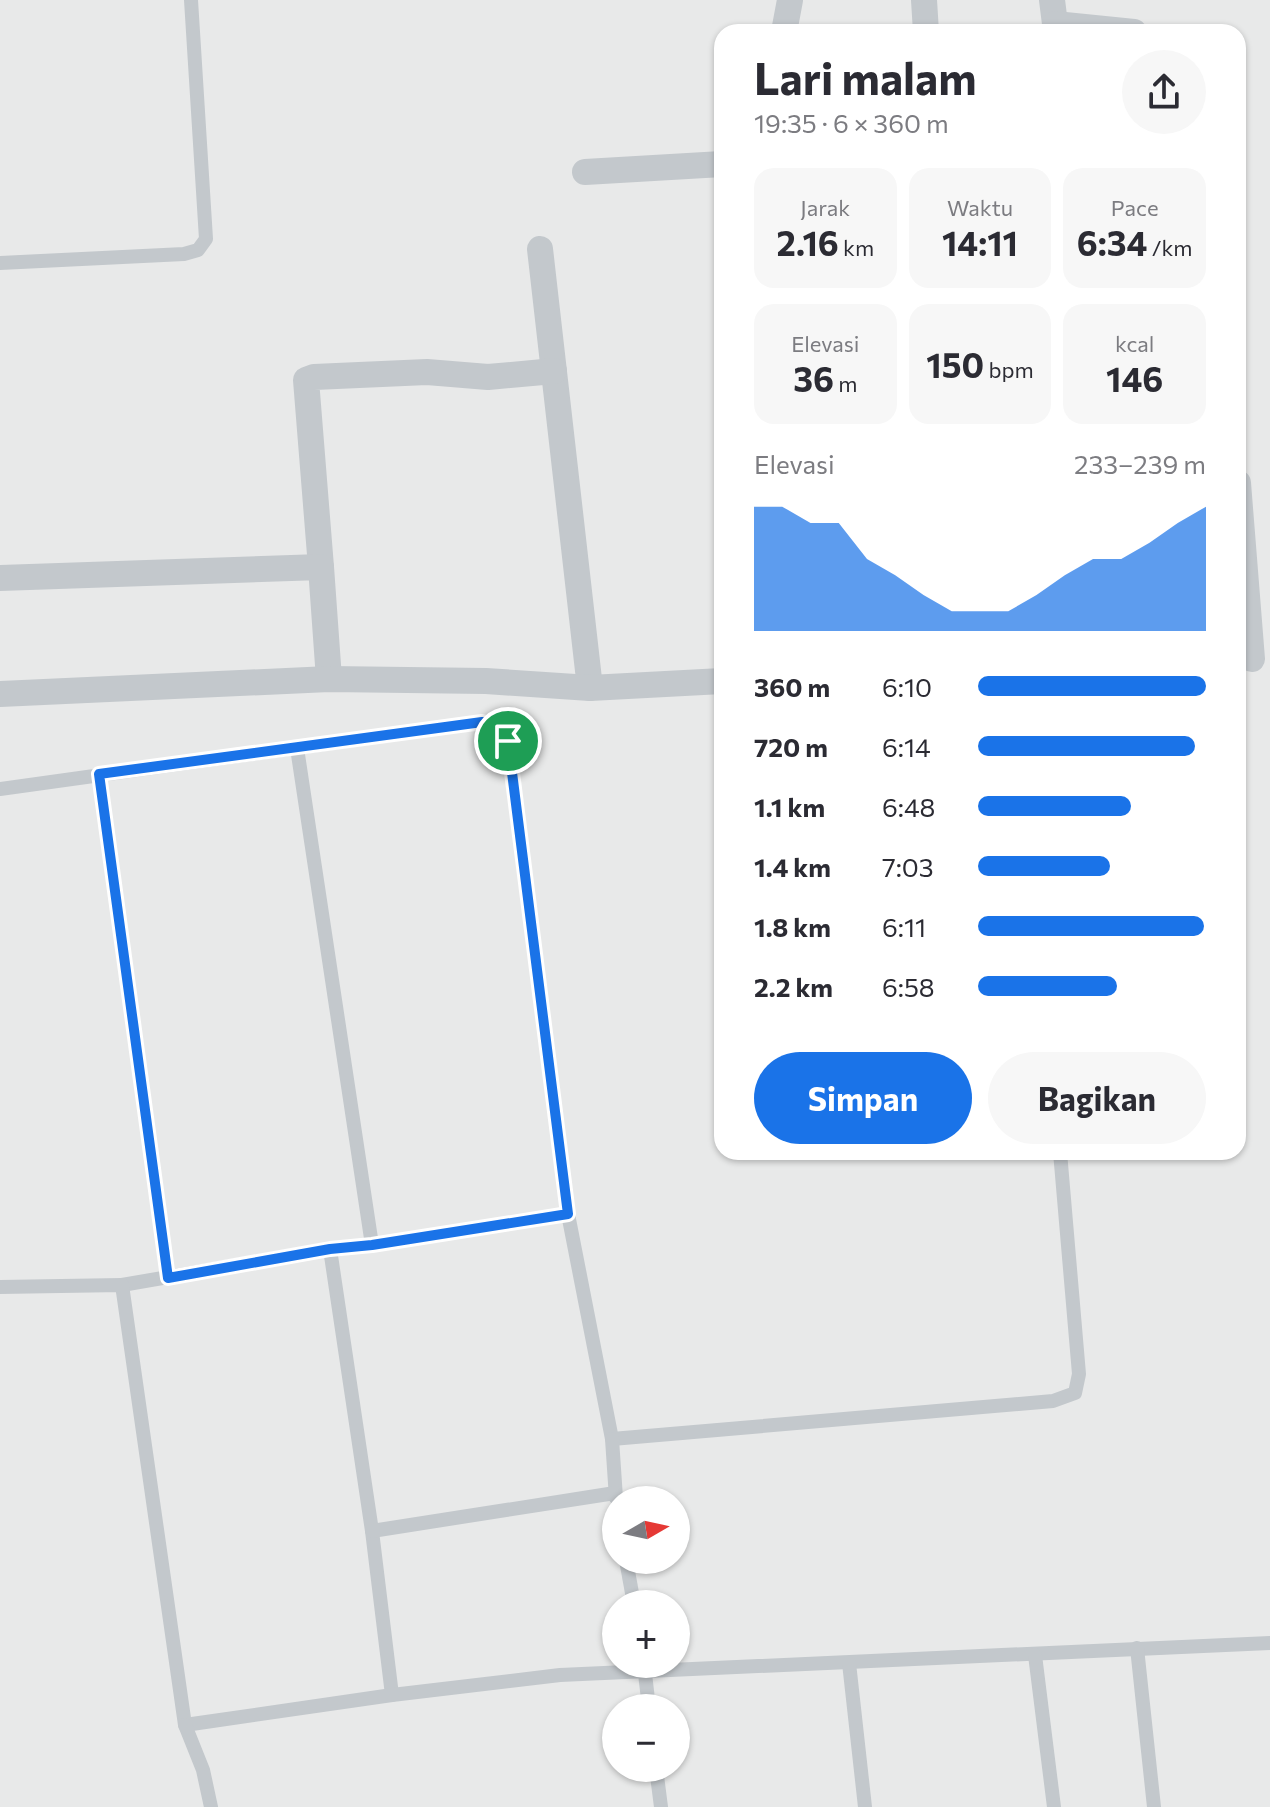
<!DOCTYPE html>
<html lang="id">
<meta charset="utf-8">
<style>
:root{--surface:#fff;--page:#f7f7f7;--text:#2b2b33;--muted:#7c7c81;--accent:#1a73e8}
body{margin:0;font-family:Commissioner,sans-serif;background:var(--page);color:var(--text);height:100vh;display:flex;flex-direction:column;font-size:30px;white-space:nowrap}
*{box-sizing:border-box;margin:0}
p{font-size:26px;color:var(--muted)}
.icon{flex:none;width:44px;height:44px;fill:none;stroke:currentColor;stroke-width:2;stroke-linecap:round;stroke-linejoin:round}
.map{position:relative;flex:1;overflow:hidden}
.details{position:absolute;left:714px;top:24px;width:532px;height:1136px;display:flex;flex-direction:column;background:var(--surface);border-radius:24px;box-shadow:0 2px 6px #0004}
.details>*{flex:none}
.needle{width:52px;rotate:81deg}
.fabs{position:absolute;left:602px;top:1486px;display:grid;gap:16px}
.fabs a{display:grid;place-items:center;width:88px;height:88px;border-radius:50%;background:var(--surface);box-shadow:0 2px 6px #0004;font-size:40px}
.pin{position:absolute;display:grid;place-items:center;width:68px;height:68px;color:#fff;margin:-34px;border:4px solid #fff;border-radius:50%;box-shadow:0 2px 8px #0007}
.round{display:grid;place-items:center;flex:none;width:84px;height:84px;border-radius:42px;background:var(--page)}
.head{display:flex;align-items:center;justify-content:space-between;height:136px;padding:0 40px}
h1{font-size:44px;font-weight:700;line-height:60px}
.metrics{display:grid;grid-template-columns:repeat(3,1fr);gap:12px;height:136px;padding:8px 40px}
.metrics div{display:grid;align-content:center;border-radius:20px;background:var(--page);text-align:center}
.metrics b{font-size:34px;font-weight:700}
.metrics small{font-size:22px;font-weight:400}
.metrics p{font-size:22px}
.chart{height:224px;padding:16px 40px}
.chart p{display:flex;justify-content:space-between}
.chart svg{width:100%;height:144px;margin-top:8px;fill:var(--accent);opacity:.7}
.cta{display:flex;gap:16px;margin-top:auto;padding:16px 40px}
.cta a{flex:1;height:92px;border-radius:48px;background:var(--accent);color:#fff;font-size:32px;font-weight:700;line-height:92px;text-align:center}
.cta a+a{background:var(--page);color:var(--text)}
ul{padding:0 40px;list-style:none;font-size:26px}
li{display:grid;grid-template-columns:128px 96px 1fr;align-items:center;height:60px}
li i{height:20px;border-radius:10px;background:var(--accent)}
.map>svg:first-child{display:block}
.built{fill:#e8e9e9;fill-rule:evenodd}
.lines{fill:none;stroke-linecap:round;stroke-linejoin:round}
.service{stroke:#c3c8cc;stroke-width:14}
.minor{stroke:#c3c8cc;stroke-width:26}
.route-casing{stroke:#fff;stroke-width:16}
.route{stroke:#1a73e8;stroke-width:10}
</style>
<div class="map">
<svg width="1270" height="1807" viewBox="0 0 1270 1807">
<rect width="100%" height="100%" fill="#fafaf8"/>
<path class="built" d="M0,0H1270V1807H0ZM722,32H1238V1152H722ZM616,1500H676V1560H616ZM616,1604H676V1664H616ZM616,1708H676V1768H616Z"/>
<g class="lines">
<g class="service">
<polyline points="0,263 184,254 198,250 206,239 191,0"/>
<polyline points="297,748 372,1245"/>
<polyline points="99,774 168,1278"/>
<polyline points="0,789 482,722 497,725 508,741 568,1214 612,1439 1053,1401 1075,1393 1079,1374 1060,1152"/>
<polyline points="330,1249 372,1531 392,1695"/>
<polyline points="122,1285 330,1249 372,1245 568,1214"/>
<polyline points="0,1287 122,1285 185,1725 392,1695 560,1675 1270,1643"/>
<polyline points="612,1439 616,1498"/>
<polyline points="372,1531 615,1493"/>
<polyline points="626,1560 634,1604"/>
<polyline points="1137,1648 1154,1807"/>
<polyline points="1035,1655 1054,1807"/>
<polyline points="849,1663 865,1807"/>
<polyline points="644,1665 649,1708"/>
<polyline points="185,1725 203,1770 211,1807"/>
<polyline points="656,1768 661,1807"/>
</g>
<g class="minor">
<polyline points="924,0 926,32"/>
<polyline points="1052,0 1056,32"/>
<polyline points="1055,24 1134,32"/>
<polyline points="784,32 790,0"/>
<polyline points="585,172 722,164"/>
<polyline points="540,249 590,688"/>
<polyline points="1238,483 1252,659"/>
<polyline points="321,567 306,380 314,377 427,372 488,377 554,371"/>
<polyline points="0,578 321,567 329,679"/>
<polyline points="0,694 329,679 486,681 590,688 722,681"/>
</g>
</g>
<g class="lines">
<defs>
<polygon id="route" points="482,722 497,725 508,741 568,1214 372,1245 330,1249 168,1278 99,774"/>
</defs>
<use href="#route" class="route-casing"/>
<use href="#route" class="route"/>
</g>
</svg>
<div class="fabs">
<a><svg class="needle" viewBox="-14 -14 28 28"><path d="M0-13l5 13h-10z" fill="#e53935"/><path d="M0 13l5-13h-10z" fill="#7c7c81"/></svg></a>
<a>+</a>
<a>−</a>
</div>
<div class="pin" style="left:508px;top:741px;background:#1e9e55"><svg class="icon" aria-label="arrive" viewBox="0 0 24 24"><path d="M6 21V4h12l-3 4 3 4H6"/></svg></div>
<section class="details">
<div class="head"><div><h1>Lari malam</h1><p>19:35 · 6 × 360 m</p></div><a class="round"><svg class="icon" aria-label="share" viewBox="0 0 24 24"><path d="M12 15V3M7 8l5-5 5 5M5 13v7h14v-7"/></svg></a></div>
<div class="metrics">
<div><p>Jarak</p><b>2.16<small> km</small></b></div>
<div><p>Waktu</p><b>14:11</b></div>
<div><p>Pace</p><b>6:34<small> /km</small></b></div>
</div>
<div class="metrics">
<div><p>Elevasi</p><b>36<small> m</small></b></div>
<div><b>150<small> bpm</small></b></div>
<div><p>kcal</p><b>146</b></div>
</div>
<div class="chart"><p><span>Elevasi</span>233–239 m</p>
<svg viewBox="0 0 160 44" preserveAspectRatio="none"><path d="M0 44V6L10 6L20 11L30 11L40 22L50 27L60 33L70 38L80 38L90 38L100 33L110 27L120 22L130 22L140 17L150 11L160 6V44z"/></svg>
</div>
<ul>
<li><b>360 m</b>6:10<i style="width:100%"></i></li>
<li><b>720 m</b>6:14<i style="width:95%"></i></li>
<li><b>1.1 km</b>6:48<i style="width:67%"></i></li>
<li><b>1.4 km</b>7:03<i style="width:58%"></i></li>
<li><b>1.8 km</b>6:11<i style="width:99%"></i></li>
<li><b>2.2 km</b>6:58<i style="width:61%"></i></li>
</ul>
<div class="cta"><a>Simpan</a><a>Bagikan</a></div>
</section>
</div>
